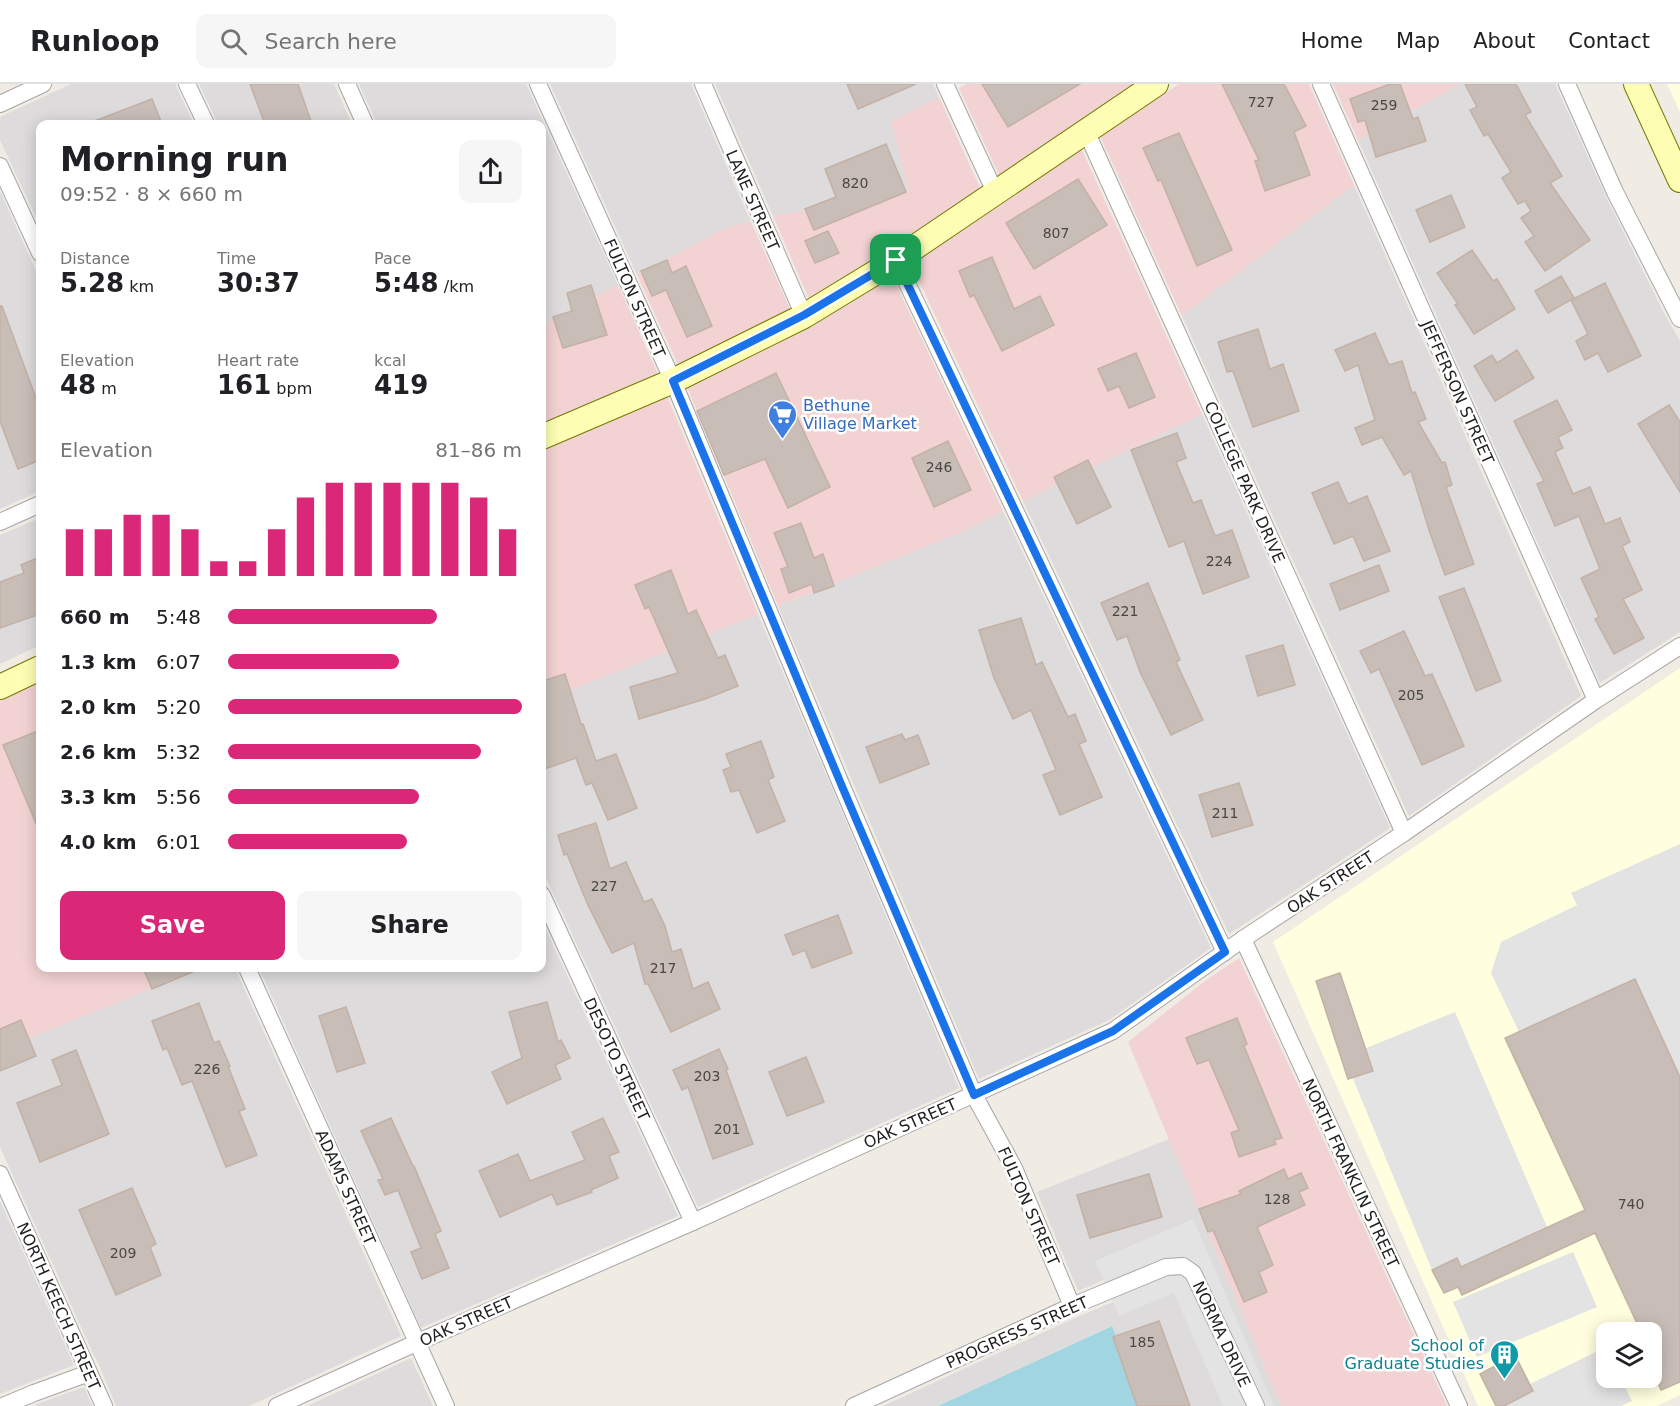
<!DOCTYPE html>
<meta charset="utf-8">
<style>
:root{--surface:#fff;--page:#f6f6f6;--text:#202124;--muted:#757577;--line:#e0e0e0;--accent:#db2777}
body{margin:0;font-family:"DejaVu Sans",sans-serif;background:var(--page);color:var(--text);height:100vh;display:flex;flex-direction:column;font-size:22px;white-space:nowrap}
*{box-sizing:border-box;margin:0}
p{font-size:20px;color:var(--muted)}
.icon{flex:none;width:33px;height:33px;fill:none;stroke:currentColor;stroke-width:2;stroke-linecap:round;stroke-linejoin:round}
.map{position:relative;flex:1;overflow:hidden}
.sheet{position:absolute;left:36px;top:36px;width:510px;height:852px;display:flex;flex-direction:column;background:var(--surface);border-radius:12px;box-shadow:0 3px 15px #0003}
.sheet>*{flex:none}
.buttons{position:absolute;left:1596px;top:1238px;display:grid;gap:12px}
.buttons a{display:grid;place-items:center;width:66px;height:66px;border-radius:12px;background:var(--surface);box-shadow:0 3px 15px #0003;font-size:30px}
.pin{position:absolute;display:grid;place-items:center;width:51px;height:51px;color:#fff;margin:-26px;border-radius:12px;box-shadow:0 3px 9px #0006}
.round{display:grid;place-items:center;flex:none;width:63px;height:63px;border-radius:12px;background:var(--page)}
.head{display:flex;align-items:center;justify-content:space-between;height:102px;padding:0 24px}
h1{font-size:33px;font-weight:800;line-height:45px}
.metrics{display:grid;grid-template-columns:repeat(3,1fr);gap:9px;height:102px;padding:6px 24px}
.metrics div{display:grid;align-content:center}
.metrics b{font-size:26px;font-weight:800}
.metrics small{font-size:16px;font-weight:400}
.metrics p{font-size:16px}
.chart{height:168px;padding:12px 24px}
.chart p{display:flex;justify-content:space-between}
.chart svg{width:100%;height:108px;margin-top:6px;stroke:var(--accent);stroke-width:6}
.cta{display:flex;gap:12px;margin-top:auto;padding:12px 24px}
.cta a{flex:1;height:69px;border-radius:12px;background:var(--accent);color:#fff;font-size:24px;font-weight:800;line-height:69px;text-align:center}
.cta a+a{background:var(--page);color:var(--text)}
ul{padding:0 24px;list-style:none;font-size:20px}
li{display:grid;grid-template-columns:96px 72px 1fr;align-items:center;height:45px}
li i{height:15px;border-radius:8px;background:var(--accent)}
header{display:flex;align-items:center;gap:36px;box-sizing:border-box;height:84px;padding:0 30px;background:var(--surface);border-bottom:2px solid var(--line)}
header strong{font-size:28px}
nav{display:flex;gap:33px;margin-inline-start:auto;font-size:21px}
.search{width:420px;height:54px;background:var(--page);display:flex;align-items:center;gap:15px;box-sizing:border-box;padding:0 21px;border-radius:12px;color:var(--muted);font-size:22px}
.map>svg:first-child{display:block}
.residential{fill:#dddbdb}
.commercial{fill:#f2d2d2}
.education{fill:#fffede;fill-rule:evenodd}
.parking{fill:#e3e3e3}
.water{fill:#a1d5e1}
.building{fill:#c8beb7;stroke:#c3b1a5;stroke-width:1.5}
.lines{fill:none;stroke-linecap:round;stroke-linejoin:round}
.street-casing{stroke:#a6a6a6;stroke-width:18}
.secondary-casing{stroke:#737b00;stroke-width:26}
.street{stroke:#fff;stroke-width:16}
.secondary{stroke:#fdfeb4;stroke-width:24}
.route-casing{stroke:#fff;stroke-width:12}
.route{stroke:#1a73e8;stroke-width:8}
.labels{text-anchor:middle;stroke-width:5;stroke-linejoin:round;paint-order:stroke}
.number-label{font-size:14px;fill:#494745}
.street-label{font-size:16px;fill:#1f1f1f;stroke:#fff}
.shop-label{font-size:16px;fill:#366cbe;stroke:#fff;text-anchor:start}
.culture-label{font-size:16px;fill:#0d838f;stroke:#fff;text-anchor:end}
</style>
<header>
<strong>Runloop</strong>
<div class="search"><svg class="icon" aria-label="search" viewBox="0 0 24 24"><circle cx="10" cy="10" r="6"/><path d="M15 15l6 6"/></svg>Search here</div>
<nav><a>Home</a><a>Map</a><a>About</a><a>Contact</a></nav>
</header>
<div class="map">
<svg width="1680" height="1322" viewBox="0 0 1680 1322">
<rect width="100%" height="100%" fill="#f0ece4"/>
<g class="residential">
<polygon points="71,0 175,0 194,40 40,40 40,142 0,56 0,33"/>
<polygon points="199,0 334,0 352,40 218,40"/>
<polygon points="359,0 526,0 618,201 542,242 542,40 377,40"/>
<polygon points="550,0 691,0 751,138 727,143 637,191"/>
<polygon points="715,0 933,0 939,13 891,37 909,108 773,132"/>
<polygon points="1461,0 1555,0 1606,113 1664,229 1680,257 1680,548 1600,599 1358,56"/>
<polygon points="1354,101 1581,612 1409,732 1182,232"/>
<polygon points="0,107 40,196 40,407 0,425"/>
<polygon points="1202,330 1390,744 1229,850 1023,417"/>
<polygon points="1003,427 1211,864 1109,936 979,995 778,522 967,446"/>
<polygon points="40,434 40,561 0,580 0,451"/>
<polygon points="758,530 959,1004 698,1123 542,785 542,618"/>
<polygon points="542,837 678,1132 421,1244 259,884 542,884"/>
<polygon points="202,884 235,884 401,1252 249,1322 116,1322 96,1274 95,1274 0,1063 0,966"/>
<polygon points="1169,1055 1281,1322 1268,1322 1162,1171 1078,1207 1037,1108"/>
<polygon points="0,1117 74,1281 0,1310"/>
<polygon points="1168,1195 1244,1322 1143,1322 1111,1242 938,1322 883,1322 1077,1233"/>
<polygon points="411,1274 433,1322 307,1322"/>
<polygon points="84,1303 92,1322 33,1322 37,1320"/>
</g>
<g class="commercial">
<polygon points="967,0 1134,0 999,91 959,4"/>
<polygon points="1179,0 1309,0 1354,101 1182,232 1100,52"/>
<polygon points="1333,0 1461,0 1358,56"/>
<polygon points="939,13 980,104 891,165 809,215 773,132 909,108 891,37"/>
<polygon points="1081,64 1202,330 1023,417 911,180"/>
<polygon points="751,138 790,225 678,281 637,191 727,143"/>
<polygon points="892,192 1003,427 967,446 778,522 687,303 800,248"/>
<polygon points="618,201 658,290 542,340 542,242"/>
<polygon points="667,312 758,530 542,618 542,366"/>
<polygon points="40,597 40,884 202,884 0,966 0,616"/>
<polygon points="1239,874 1447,1322 1281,1322 1128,958 1205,897"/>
</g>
<g class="education">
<polygon points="1667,0 1680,0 1680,28"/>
<path d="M1680,584V1311L1657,1322H1478L1273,858ZM1606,1248H1652V1293H1606Z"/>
</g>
<g class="parking">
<polygon points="1680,760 1680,993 1635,895 1519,948 1491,889 1501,858 1577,821 1571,809"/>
<polygon points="1455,928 1547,1143 1461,1183 1432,1186 1344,973"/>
<polygon points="1193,1135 1274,1322 1223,1322 1174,1209 1119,1232 1095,1177"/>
<polygon points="1573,1168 1597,1223 1477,1273 1453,1218"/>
<polygon points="1606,1263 1606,1293 1620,1293 1632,1317 1621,1322 1504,1322 1533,1308 1530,1300"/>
</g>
<polygon class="water" points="1112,1242 1143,1322 938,1322"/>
<g class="building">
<polygon points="250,0 298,0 312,40 265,40"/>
<polygon points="847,0 916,0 858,25"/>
<polygon points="982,0 1080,0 1008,43"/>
<polygon points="1222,0 1284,0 1306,42 1294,48 1310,91 1265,107 1255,77 1259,76"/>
<polygon points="1390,0 1400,0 1413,35 1418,33 1426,57 1376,73 1365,36 1358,38 1350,15"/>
<polygon points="1465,0 1516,0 1531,28 1525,31 1562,92 1550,99 1590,156 1545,187 1525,158 1534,152 1521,134 1531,127 1525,117 1518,120 1502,94 1511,88 1488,50 1484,52 1470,26 1477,23"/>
<polygon points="152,15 162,40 89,40 89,39"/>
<polygon points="1179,49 1232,166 1197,182 1161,96 1158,97 1143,64"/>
<polygon points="886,60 906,108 814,146 805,125 836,113 825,85"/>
<polygon points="1078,95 1107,141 1034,185 1006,139"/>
<polygon points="1451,111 1465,143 1430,158 1416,126"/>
<polygon points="828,147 839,169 815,179 805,157"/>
<polygon points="1472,166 1493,197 1497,195 1515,225 1474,250 1455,221 1458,220 1437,189"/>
<polygon points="992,173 1014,225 1040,212 1054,241 1002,267 974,211 970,213 959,187"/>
<polygon points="667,176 672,189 686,182 712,242 687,253 666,206 652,212 641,187"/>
<polygon points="1561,192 1574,214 1548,229 1535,207"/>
<polygon points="1605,199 1641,272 1608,288 1598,269 1585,276 1576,257 1588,250 1571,216"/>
<polygon points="591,201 607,251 563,264 553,233 572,227 567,209"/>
<polygon points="0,222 2,222 40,325 40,376 18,385 0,337"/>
<polygon points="1258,245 1270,285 1283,280 1299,327 1253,343 1233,287 1227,288 1218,258"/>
<polygon points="1375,249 1389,281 1402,277 1412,309 1415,308 1426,335 1418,338 1442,379 1445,378 1452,401 1446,403 1474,480 1445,491 1429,446 1411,387 1404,391 1382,353 1362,361 1355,344 1375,336 1358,281 1345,287 1335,266"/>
<polygon points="1517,266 1534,294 1495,317 1474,282 1492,271 1497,279"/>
<polygon points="1136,269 1155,313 1129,324 1119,302 1108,307 1098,285"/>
<polygon points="776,289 830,403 788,424 765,375 724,391 697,327"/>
<polygon points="1557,316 1572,346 1558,353 1563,364 1555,368 1573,410 1590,403 1605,440 1620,434 1630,458 1622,462 1642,506 1623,515 1644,554 1614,570 1595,535 1599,533 1581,494 1600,485 1579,432 1555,442 1537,400 1544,397 1514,337"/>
<polygon points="1669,321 1680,338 1680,408 1638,340"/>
<polygon points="1177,349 1186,374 1176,378 1193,419 1201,416 1215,452 1232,446 1249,493 1203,510 1184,457 1169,463 1131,366"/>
<polygon points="948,357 971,406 934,423 912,374"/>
<polygon points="1088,376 1111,423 1077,440 1054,393"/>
<polygon points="1338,398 1348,420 1367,412 1390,467 1364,477 1353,452 1334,460 1312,409"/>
<polygon points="801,439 814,474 823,470 834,502 814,509 812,500 789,509 781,485 788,483 774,449"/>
<polygon points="40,473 40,530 0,544 0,498 24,489 21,481"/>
<polygon points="1379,481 1389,507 1340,526 1330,500"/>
<polygon points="671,486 688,530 696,526 718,574 725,571 738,602 705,615 639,635 630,603 678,589 649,523 645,525 635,501"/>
<polygon points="1148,499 1180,576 1176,578 1203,636 1171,651 1140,588 1127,552 1117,556 1101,519"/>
<polygon points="1464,504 1501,597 1476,607 1439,513"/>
<polygon points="1021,534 1036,581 1042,578 1068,633 1075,630 1086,657 1079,660 1102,713 1060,731 1043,691 1056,686 1031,626 1013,635 994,594 979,546"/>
<polygon points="1404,547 1425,592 1432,590 1464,662 1422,681 1379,585 1371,589 1360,567"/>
<polygon points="1283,561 1295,601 1258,612 1246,572"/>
<polygon points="565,590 581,640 583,640 596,677 616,670 637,724 608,736 592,699 586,701 576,674 542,686 542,597"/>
<polygon points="40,646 40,749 3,661"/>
<polygon points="902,650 905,656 918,651 929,680 880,699 866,663"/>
<polygon points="761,657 774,693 768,696 785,737 757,749 739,706 731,708 723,686 731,683 726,670"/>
<polygon points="1239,699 1253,741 1212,753 1199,711"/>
<polygon points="596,739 610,785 626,778 644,818 652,815 665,842 672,868 681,865 693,905 708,898 720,925 671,948 648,900 645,900 634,859 612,869 587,819 567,770 564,771 558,751"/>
<polygon points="838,831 852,869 812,884 805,866 793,871 785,851"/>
<polygon points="143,884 202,884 152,905"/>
<polygon points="1340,889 1373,987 1348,995 1316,897"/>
<polygon points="1635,895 1680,993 1680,1298 1661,1306 1652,1286 1652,1248 1641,1248 1595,1149 1462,1211 1458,1203 1444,1209 1432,1186 1457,1174 1461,1183 1585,1126 1505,954"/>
<polygon points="547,918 558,958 561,956 570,974 555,981 561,995 507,1020 492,988 522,974 509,928"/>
<polygon points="199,919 214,959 219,957 230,982 228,982 245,1025 239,1027 257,1071 226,1083 192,997 182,1001 167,964 163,966 152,937"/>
<polygon points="346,923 365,979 337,988 319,932"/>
<polygon points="1237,934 1247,960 1244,962 1282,1054 1274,1056 1276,1060 1239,1073 1231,1049 1239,1046 1209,976 1197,980 1186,954"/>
<polygon points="21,936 36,972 0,987 0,945"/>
<polygon points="719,965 728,985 726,986 753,1060 713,1075 688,1003 682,1006 673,986"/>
<polygon points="76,966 109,1050 40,1078 17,1019 62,1001 52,976"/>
<polygon points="806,973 824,1018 787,1032 769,988"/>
<polygon points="391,1034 413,1082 414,1082 441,1147 435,1150 449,1184 422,1195 411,1168 421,1164 398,1106 385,1111 378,1096 383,1095 361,1047"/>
<polygon points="603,1034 619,1068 609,1072 618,1094 591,1106 592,1108 557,1121 552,1110 500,1133 479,1087 518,1070 530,1097 585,1076 572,1048"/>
<polygon points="1284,1085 1288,1095 1301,1089 1308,1104 1299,1108 1305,1121 1257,1143 1273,1181 1259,1188 1267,1208 1244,1218 1213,1146 1208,1148 1199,1125 1241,1110 1239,1107"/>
<polygon points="1149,1090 1162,1133 1090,1154 1077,1111"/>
<polygon points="132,1104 156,1160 150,1163 161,1191 116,1211 79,1126"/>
<polygon points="1159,1237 1190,1322 1137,1322 1113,1253"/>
<polygon points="1515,1271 1533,1307 1504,1322 1496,1322 1480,1290"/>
</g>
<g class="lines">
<defs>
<g id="street">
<polyline points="187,0 206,40"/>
<polyline points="347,0 365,40"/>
<polyline points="538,0 673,297 841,700 974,1011 1014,1084 1072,1222"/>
<polyline points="703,0 804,232"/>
<polyline points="945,0 995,108"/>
<polyline points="1321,0 1596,616"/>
<polyline points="1567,0 1615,108 1680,235"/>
<polyline points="0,20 43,0"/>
<polyline points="1086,47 1404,749"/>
<polyline points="0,82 40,169"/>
<polyline points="896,176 1225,868"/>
<polyline points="0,438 40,420"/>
<polyline points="542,811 693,1138"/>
<polyline points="1243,855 1459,1322"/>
<polyline points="247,884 446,1322"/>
<polyline points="0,1090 104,1322"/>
<polyline points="3,1322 34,1309 89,1289"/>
<polyline points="277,1322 416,1259 693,1138 1113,947 1243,855 1404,749 1596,616 1680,562"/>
<polyline points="854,1322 1072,1222 1166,1183 1183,1182 1193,1189 1256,1322"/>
</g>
<g id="secondary">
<polyline points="1636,0 1680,96"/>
<polyline points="542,353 673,297 804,232 896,176 1156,0"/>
<polyline points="0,603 40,584"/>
</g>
</defs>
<use href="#street" class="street-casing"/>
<use href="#secondary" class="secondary-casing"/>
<use href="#street" class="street"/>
<use href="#secondary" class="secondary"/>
</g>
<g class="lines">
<defs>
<polygon id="route" points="896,176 1225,868 1113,947 974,1011 841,700 673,297 804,231"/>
</defs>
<use href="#route" class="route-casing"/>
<use href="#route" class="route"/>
</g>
<defs>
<symbol id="supermarket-pin" viewBox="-11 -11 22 30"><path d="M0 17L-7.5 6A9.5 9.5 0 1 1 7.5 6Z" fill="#3f7fe0" stroke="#fff"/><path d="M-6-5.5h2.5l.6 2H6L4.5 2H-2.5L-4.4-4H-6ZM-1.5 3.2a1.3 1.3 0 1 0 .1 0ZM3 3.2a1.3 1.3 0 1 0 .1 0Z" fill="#fff"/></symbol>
<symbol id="building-pin" viewBox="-11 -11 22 30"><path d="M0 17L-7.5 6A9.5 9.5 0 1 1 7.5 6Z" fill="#0f9aa8" stroke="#fff"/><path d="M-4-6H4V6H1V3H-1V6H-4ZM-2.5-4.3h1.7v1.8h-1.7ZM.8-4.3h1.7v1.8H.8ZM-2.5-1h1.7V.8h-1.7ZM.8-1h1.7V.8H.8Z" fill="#fff"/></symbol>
</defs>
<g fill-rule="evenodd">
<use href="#supermarket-pin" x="766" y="314" width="33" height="45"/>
<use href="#building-pin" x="1488" y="1254" width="33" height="45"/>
</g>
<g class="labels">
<g class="number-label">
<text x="1261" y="23">727</text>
<text x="1384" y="26">259</text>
<text x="855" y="104">820</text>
<text x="1056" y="154">807</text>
<text x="939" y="388">246</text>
<text x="1219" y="482">224</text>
<text x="1125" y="532">221</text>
<text x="1411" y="616">205</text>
<text x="1225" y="734">211</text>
<text x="604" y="807">227</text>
<text x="663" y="889">217</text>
<text x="207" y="990">226</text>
<text x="707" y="997">203</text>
<text x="727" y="1050">201</text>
<text x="1277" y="1120">128</text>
<text x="1631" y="1125">740</text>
<text x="123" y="1174">209</text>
<text x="1142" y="1263">185</text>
</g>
<g class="street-label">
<text transform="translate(753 116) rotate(66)" y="6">LANE STREET</text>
<text transform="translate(635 214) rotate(66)" y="6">FULTON STREET</text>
<text transform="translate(1458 308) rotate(66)" y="6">JEFFERSON STREET</text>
<text transform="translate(1245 398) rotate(66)" y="6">COLLEGE PARK DRIVE</text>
<text transform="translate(1330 798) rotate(-33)" y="6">OAK STREET</text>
<text transform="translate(617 975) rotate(65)" y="6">DESOTO STREET</text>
<text transform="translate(910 1039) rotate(-24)" y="6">OAK STREET</text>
<text transform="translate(1351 1089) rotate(65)" y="6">NORTH FRANKLIN STREET</text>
<text transform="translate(346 1103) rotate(66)" y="6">ADAMS STREET</text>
<text transform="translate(1029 1122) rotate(66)" y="6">FULTON STREET</text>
<text transform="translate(59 1222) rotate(66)" y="6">NORTH KEECH STREET</text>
<text transform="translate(466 1237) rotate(-24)" y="6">OAK STREET</text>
<text transform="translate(1017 1248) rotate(-24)" y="6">PROGRESS STREET</text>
<text transform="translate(1222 1250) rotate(65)" y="6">NORMA DRIVE</text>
</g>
<g class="shop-label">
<text x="803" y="327">Bethune<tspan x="803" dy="18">Village Market</tspan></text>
</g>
<g class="culture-label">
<text x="1484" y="1267">School of<tspan x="1484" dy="18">Graduate Studies</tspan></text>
</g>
</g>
</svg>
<div class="buttons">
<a><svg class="icon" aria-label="layers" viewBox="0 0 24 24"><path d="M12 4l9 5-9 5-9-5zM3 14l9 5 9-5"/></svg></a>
</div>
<div class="pin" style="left:896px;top:176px;background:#1e9e55"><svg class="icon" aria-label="arrive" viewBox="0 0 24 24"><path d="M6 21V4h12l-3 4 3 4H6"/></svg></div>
<section class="sheet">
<div class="head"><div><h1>Morning run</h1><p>09:52 · 8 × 660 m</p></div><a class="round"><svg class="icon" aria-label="share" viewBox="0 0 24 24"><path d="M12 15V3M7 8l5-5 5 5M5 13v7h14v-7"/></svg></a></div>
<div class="metrics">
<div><p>Distance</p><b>5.28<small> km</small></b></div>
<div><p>Time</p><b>30:37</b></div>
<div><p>Pace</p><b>5:48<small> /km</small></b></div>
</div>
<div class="metrics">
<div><p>Elevation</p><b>48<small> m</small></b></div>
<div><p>Heart rate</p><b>161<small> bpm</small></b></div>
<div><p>kcal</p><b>419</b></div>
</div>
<div class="chart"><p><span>Elevation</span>81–86 m</p>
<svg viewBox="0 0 160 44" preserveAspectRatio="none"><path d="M5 44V25M15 44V25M25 44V19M35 44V19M45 44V25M55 44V38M65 44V38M75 44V25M85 44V12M95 44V6M105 44V6M115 44V6M125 44V6M135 44V6M145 44V12M155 44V25"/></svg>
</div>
<ul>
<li><b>660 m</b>5:48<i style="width:71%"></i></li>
<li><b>1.3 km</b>6:07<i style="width:58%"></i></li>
<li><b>2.0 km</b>5:20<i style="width:100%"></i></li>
<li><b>2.6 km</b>5:32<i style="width:86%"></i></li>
<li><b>3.3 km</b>5:56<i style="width:65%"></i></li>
<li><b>4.0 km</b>6:01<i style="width:61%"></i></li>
</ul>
<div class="cta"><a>Save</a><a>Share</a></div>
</section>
</div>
